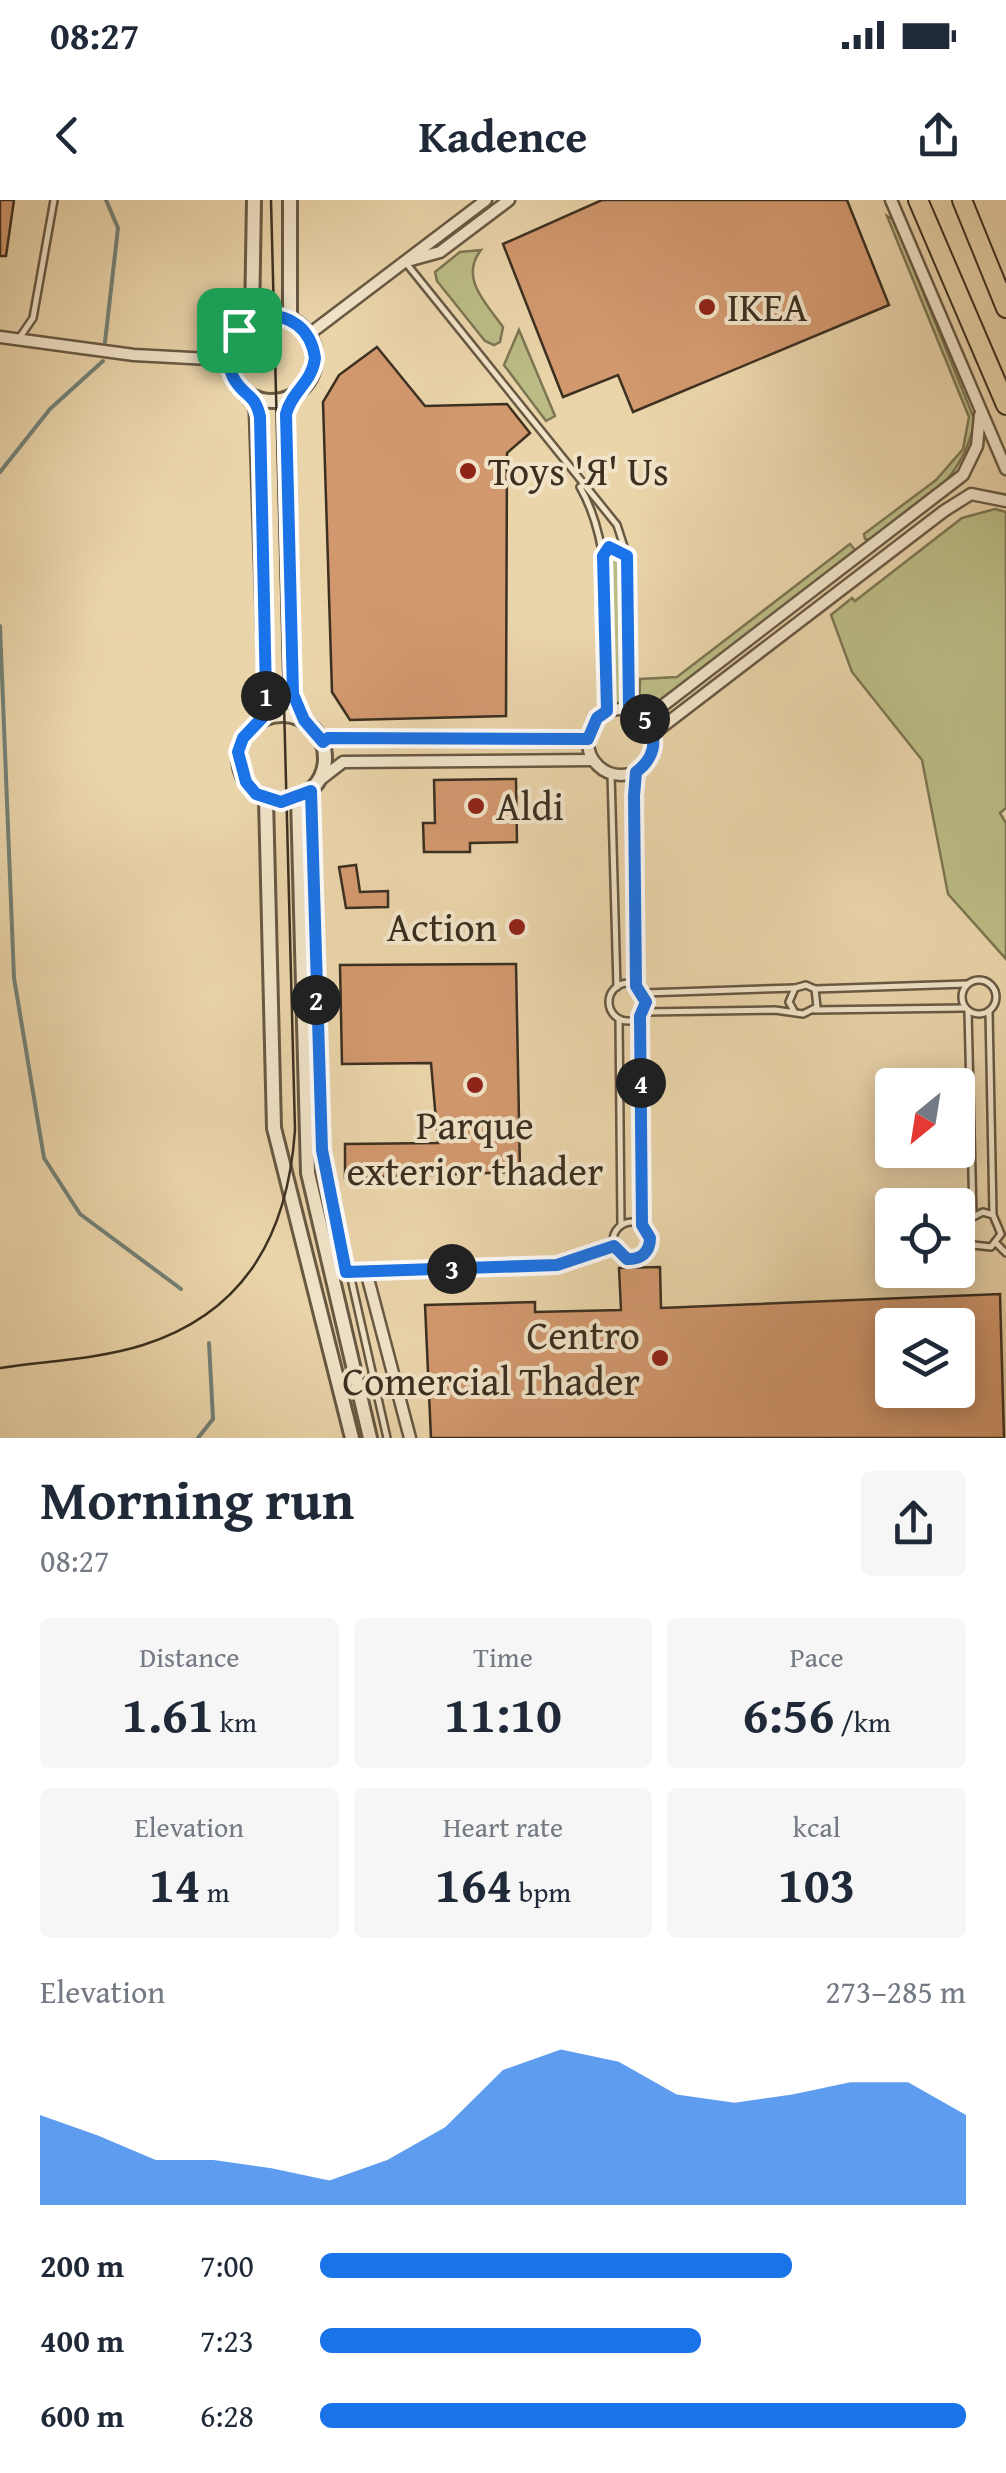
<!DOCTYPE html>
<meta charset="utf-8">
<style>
:root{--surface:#fff;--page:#f6f6f7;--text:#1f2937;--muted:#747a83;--accent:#1a73e8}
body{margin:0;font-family:"Gentium Book Plus",serif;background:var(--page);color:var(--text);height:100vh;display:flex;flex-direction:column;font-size:38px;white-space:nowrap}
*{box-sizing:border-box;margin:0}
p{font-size:32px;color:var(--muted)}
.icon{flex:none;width:55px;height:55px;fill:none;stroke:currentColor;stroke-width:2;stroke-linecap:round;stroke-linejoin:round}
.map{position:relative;height:1238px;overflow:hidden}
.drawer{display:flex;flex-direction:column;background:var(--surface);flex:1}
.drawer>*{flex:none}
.needle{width:65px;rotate:210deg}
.tools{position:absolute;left:875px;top:868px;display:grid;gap:20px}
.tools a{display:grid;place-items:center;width:100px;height:100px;border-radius:10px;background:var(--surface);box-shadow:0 5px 25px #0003;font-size:50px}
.pin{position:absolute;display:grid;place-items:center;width:85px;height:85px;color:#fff;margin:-42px;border-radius:20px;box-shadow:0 5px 15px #0006}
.km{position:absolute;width:50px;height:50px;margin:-25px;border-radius:50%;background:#222;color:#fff;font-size:28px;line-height:50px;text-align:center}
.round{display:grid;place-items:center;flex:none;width:105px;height:105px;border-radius:10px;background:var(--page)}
.overview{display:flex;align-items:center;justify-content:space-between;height:170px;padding:0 40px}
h1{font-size:55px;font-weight:600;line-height:75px}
.stats{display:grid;grid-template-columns:repeat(3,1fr);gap:15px;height:170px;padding:10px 40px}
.stats div{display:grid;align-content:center;border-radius:10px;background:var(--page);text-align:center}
.stats b{font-size:50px;font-weight:600}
.stats small{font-size:28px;font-weight:400}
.stats p{font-size:28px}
.chart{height:280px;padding:20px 40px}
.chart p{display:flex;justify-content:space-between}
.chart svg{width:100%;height:180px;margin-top:10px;fill:var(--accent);opacity:.7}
ul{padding:0 40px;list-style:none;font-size:32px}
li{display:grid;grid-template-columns:160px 120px 1fr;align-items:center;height:75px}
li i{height:25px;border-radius:12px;background:var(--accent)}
.status{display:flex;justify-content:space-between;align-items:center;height:70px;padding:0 50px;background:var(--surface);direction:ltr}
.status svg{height:28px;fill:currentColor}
header{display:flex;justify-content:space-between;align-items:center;height:130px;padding:0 40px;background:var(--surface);font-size:45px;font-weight:600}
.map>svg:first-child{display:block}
.green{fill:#bbbc85;stroke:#7c7653;stroke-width:2.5}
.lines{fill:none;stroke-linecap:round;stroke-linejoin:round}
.stream{stroke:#738176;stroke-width:4}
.building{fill:#d2986e;stroke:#3c3021;stroke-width:2.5;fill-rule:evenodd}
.service-casing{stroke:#685943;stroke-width:10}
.minor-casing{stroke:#685943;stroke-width:15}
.tertiary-casing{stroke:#685943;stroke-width:18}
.primary-casing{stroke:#3c3021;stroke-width:22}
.service{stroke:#f1e3c8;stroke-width:5}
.minor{stroke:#f1e3c8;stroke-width:10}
.tertiary{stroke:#f1e3c8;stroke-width:12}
.primary{stroke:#ead4aa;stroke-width:18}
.tram{stroke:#3c3021;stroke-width:2.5}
.route-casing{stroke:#fff;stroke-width:20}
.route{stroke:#1a73e8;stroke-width:12}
.poi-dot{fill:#8f2418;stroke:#f1e3c8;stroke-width:4}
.labels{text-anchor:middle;stroke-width:8;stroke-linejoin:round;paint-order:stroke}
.poi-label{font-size:40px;fill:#3c3021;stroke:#f1e3c8;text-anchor:start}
</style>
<div class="status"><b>08:27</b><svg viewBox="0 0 49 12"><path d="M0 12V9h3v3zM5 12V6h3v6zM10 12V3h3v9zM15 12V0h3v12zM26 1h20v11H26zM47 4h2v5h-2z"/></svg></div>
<header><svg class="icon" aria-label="back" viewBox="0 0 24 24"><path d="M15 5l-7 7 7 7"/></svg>Kadence<svg class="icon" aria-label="share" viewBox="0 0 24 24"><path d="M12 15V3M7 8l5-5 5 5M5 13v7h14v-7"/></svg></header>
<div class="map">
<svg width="1006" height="1238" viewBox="0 0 1006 1238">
<rect width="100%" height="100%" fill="#ead4aa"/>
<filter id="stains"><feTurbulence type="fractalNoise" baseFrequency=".002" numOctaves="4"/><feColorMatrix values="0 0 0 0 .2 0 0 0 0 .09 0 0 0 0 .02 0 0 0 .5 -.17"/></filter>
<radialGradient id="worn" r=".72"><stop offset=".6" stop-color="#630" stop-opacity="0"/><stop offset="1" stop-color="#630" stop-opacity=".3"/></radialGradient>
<g class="green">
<path d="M887,16L894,20L975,221C960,287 921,302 870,340L865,339L864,334L936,280L963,249L969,217Z"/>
<path d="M481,50C459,78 486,103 503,127L500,142L494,145L485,141L437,81L435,72L460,52Z"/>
<polygon points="519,130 555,216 546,221 504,165"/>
<polygon points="995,309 1006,312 1006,608 1000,613 1006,623 1006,759 948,694 922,560 852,472 831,415 852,398 855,401 962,318"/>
<polygon points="850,344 856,351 654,506 639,510 640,479 677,477"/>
<polygon points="615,351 621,355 624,506 613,506 610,358"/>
</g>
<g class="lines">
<g class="stream">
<polyline points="105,142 118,28 106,0"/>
<polyline points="0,272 50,209 103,161"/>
<polyline points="0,426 14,778 44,958 80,1014 181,1089"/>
<polyline points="198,1238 213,1219 209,1143"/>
</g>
</g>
<g class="building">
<polygon points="0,0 14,0 6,56 0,56"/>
<polygon points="602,0 847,0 889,105 633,212 618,175 563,197 503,44"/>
<polygon points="377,147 425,206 507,204 530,233 507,253 506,516 350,520 332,492 323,202 339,175"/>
<polygon points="516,579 517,642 470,643 470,652 424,652 423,623 435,623 434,580"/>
<polygon points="356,665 360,692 388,691 388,707 346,708 339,667"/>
<polygon points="516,764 520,972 345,978 345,944 438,943 431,863 342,864 340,765"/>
<path d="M660,1067L661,1108L1000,1094L1004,1238H431L425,1105L535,1102V1112L621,1110L619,1068ZM892,1125H958V1190H892Z"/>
</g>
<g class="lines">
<defs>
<g id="service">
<polyline points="406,63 617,325 627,356 629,509"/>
<polyline points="20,137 33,118 54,0"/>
<path d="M580,287C617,351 605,439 607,511"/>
<polyline points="603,355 609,347 625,354"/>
<polyline points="611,574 617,787"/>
<polyline points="311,591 322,950 387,1238"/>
<circle cx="979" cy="797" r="17"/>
<circle cx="628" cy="802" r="19"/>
<polyline points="636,785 636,572"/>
<polyline points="815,789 966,784"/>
<polyline points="644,793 795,788"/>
<polyline points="814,810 965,808"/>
<polyline points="968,811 973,1015"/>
<polyline points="989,811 993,1015 1001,1034 991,1047 973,1045 966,1036 969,1019 983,1012 993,1015"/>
<polyline points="644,812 775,810 803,814 817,807 815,789 806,785 795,788 789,802 794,811"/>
<polyline points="640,817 642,1025"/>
<polyline points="619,819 621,1025"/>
<circle cx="632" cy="1041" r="19"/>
<polyline points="996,1043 1006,1053"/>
<polyline points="346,1072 557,1065 614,1046"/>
</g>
<g id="minor">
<polyline points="891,0 1006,269"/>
<polyline points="411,60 440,52 509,0"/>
<polyline points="308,135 486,0"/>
<polyline points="0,137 134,155 229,160"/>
<circle cx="621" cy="542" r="33"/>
<polyline points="640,514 661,507 963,275 977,246 980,215"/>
<polyline points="654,533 944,311 971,294 1006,301"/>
<polyline points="323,543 328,538 588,539"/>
<polyline points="321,579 343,562 592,560"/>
<polyline points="366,1071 410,1238"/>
</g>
<g id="tertiary">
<polyline points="290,0 290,119"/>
<circle cx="272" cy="158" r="43"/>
<polyline points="252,120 254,0"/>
<polyline points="290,197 286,214 293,493 304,520"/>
<polyline points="256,198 266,494 262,518"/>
<circle cx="282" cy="558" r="43"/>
<polyline points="298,598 308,973 370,1238"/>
<polyline points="266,599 274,928 352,1238"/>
</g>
<g id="primary">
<polyline points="918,0 1006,205"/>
<polyline points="962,0 1006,108"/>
</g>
</defs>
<use href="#service" class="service-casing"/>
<use href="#minor" class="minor-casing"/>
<use href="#tertiary" class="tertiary-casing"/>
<use href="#primary" class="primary-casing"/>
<use href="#service" class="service"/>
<use href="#minor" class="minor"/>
<use href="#tertiary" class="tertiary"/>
<use href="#primary" class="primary"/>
<path class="tram" d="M0,1168C46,1161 99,1159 143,1145C247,1112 288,1032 295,930L271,0"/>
</g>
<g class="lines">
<defs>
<path id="route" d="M261,116C290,113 311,129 315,158C312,183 292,191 286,214L293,494L304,520L323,542L328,538L588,539L597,518L607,511L603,356L609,347L627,356L629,509C658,522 662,553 636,572L634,596L636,786L646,802L640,816L642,1025L650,1038C650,1052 641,1060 627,1059L614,1046L557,1065L346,1072L322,950L311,591L281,602L256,594L246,582L238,552L243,538L262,518L266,494L260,217C255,192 243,197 233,177C221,151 237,125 261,116Z"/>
</defs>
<use href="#route" class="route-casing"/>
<use href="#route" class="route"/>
</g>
<g class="poi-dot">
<circle cx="707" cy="107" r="10"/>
<circle cx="468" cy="271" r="10"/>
<circle cx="476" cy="606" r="10"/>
<circle cx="517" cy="727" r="10"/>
<circle cx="475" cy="885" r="10"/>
<circle cx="660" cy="1158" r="10"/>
</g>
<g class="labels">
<g class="poi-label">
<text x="727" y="121">IKEA</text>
<text x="488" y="285">Toys 'Я' Us</text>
<text x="496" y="620">Aldi</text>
<text x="497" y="741" text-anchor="end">Action</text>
<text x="475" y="939" text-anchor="middle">Parque<tspan x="475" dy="46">exterior thader</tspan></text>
<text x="640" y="1149" text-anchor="end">Centro<tspan x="640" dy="46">Comercial Thader</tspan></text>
</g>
</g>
<rect width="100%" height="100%" filter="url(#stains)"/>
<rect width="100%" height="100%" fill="url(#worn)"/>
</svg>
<div class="tools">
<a><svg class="needle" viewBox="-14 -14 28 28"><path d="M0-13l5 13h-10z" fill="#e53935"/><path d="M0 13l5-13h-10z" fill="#747a83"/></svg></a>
<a><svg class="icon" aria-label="locate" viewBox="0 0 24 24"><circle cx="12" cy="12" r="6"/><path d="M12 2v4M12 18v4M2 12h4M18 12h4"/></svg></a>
<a><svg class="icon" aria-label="layers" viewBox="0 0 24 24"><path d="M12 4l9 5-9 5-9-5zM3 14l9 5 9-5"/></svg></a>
</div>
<div class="pin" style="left:239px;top:130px;background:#1e9e55"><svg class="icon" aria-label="arrive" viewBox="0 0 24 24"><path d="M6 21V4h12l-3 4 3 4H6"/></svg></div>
<b class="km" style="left:266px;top:496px">1</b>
<b class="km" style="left:316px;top:800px">2</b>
<b class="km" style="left:452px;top:1069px">3</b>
<b class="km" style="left:641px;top:883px">4</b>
<b class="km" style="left:645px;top:519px">5</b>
</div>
<section class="drawer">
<div class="overview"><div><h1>Morning run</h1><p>08:27</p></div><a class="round"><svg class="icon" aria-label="share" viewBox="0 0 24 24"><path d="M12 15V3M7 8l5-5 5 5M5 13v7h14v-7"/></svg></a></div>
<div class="stats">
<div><p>Distance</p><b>1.61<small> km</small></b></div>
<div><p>Time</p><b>11:10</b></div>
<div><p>Pace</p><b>6:56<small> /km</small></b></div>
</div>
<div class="stats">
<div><p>Elevation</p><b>14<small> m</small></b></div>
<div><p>Heart rate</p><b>164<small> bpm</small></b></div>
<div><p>kcal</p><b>103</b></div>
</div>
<div class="chart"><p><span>Elevation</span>273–285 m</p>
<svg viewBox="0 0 160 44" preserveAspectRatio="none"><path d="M0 44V22L10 27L20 33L30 33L40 35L50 38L60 33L70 25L80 11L90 6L100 9L110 17L120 19L130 17L140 14L150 14L160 22V44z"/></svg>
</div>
<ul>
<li><b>200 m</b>7:00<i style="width:73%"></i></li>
<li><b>400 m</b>7:23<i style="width:59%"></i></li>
<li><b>600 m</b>6:28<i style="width:100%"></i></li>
</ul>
</section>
